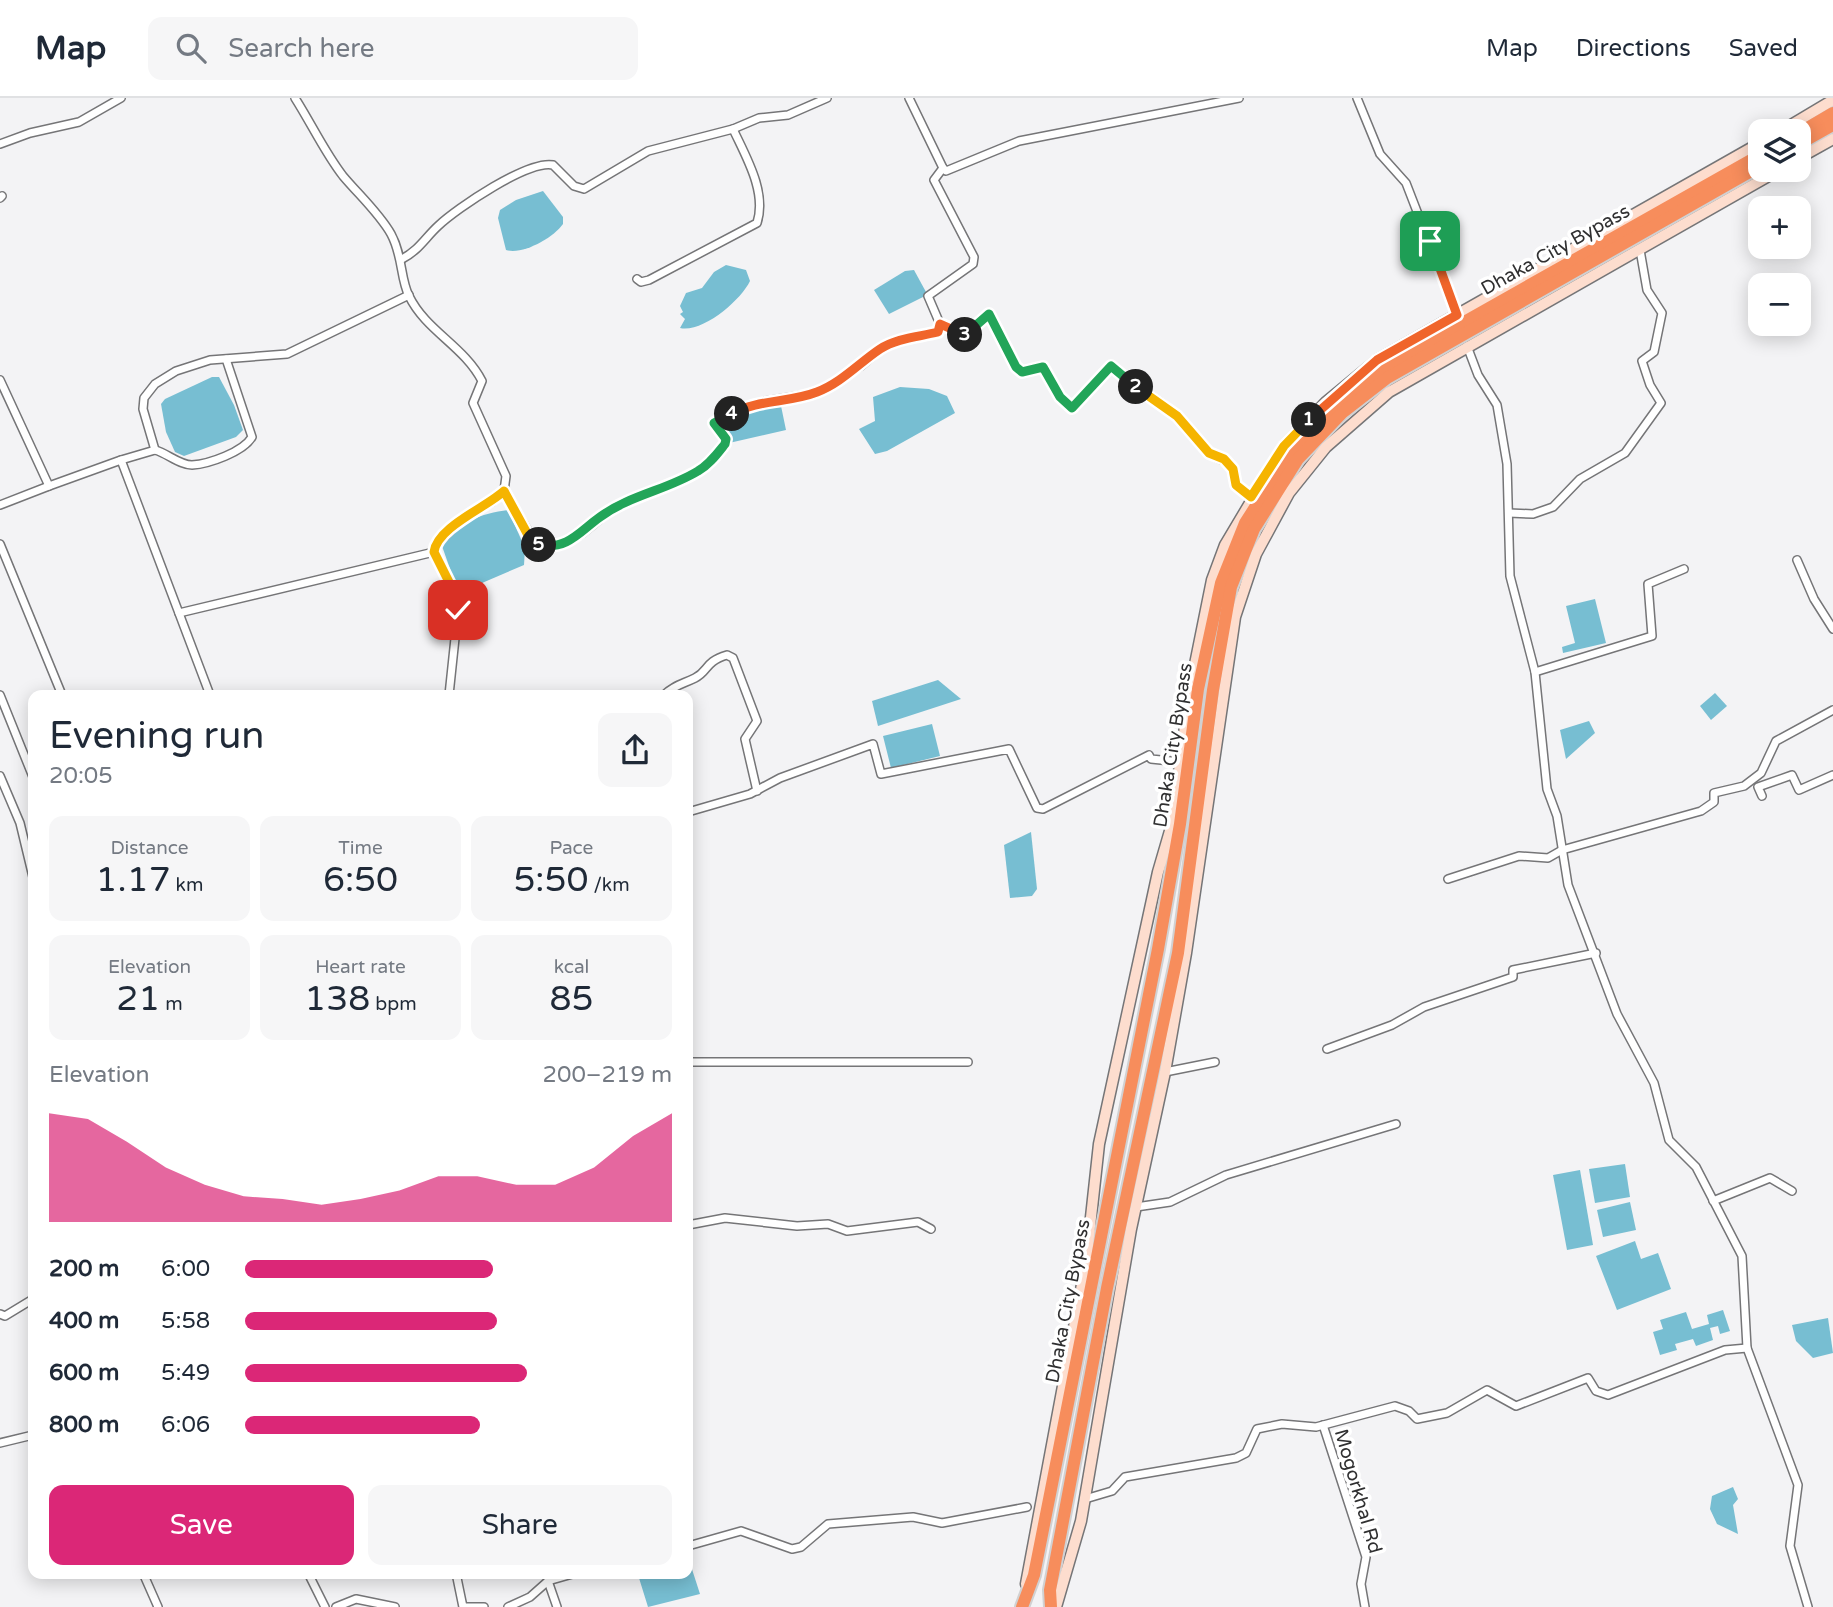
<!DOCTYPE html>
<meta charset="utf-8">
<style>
:root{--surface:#fff;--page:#f6f6f7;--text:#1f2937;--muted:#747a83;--line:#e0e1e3;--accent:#db2777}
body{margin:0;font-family:"Varela Round",sans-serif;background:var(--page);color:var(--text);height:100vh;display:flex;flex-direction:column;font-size:26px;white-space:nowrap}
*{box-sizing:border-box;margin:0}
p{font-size:23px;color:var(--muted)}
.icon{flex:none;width:38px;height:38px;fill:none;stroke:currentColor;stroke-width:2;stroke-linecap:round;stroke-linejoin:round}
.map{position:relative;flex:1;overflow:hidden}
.panel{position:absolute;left:28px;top:592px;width:665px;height:889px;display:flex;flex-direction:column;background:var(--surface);border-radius:14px;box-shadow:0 4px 18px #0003}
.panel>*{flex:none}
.controls{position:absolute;left:1748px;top:21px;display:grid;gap:14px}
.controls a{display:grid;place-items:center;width:63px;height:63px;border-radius:14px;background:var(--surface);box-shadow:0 4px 18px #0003;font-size:35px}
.pin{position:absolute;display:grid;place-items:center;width:60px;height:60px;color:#fff;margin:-30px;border-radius:14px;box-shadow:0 4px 10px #0006}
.km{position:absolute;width:35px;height:35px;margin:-18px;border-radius:50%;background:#222;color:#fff;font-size:19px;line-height:35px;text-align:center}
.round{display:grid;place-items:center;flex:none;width:74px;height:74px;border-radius:14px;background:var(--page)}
.headline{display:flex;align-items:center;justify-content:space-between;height:119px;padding:0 21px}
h1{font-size:38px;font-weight:600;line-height:52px}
.metrics{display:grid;grid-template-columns:repeat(3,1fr);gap:10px;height:119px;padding:7px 21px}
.metrics div{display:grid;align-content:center;border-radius:14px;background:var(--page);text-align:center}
.metrics b{font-size:35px;font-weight:600}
.metrics small{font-size:19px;font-weight:400}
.metrics p{font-size:19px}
.chart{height:196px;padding:14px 21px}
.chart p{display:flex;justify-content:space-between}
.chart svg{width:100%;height:126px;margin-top:7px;fill:var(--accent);opacity:.7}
.cta{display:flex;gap:14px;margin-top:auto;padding:14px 21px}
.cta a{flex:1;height:80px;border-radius:14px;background:var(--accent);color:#fff;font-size:28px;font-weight:600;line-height:80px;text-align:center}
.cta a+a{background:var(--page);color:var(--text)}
ul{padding:0 21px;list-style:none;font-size:23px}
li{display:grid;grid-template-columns:112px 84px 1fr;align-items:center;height:52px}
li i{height:18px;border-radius:9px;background:var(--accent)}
header{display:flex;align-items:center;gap:42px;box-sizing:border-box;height:98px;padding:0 35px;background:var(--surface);border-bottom:2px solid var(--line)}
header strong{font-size:33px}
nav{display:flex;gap:38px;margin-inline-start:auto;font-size:24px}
.search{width:490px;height:63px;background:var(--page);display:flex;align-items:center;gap:18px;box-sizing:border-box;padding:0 24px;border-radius:14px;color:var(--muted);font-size:26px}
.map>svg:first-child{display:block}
.water{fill:#77bed2}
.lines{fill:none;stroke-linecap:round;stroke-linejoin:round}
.street-casing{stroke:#757577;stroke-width:10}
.secondary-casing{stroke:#757577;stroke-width:13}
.highway-casing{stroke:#d1d1d2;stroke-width:16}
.street{stroke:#fff;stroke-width:7}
.secondary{stroke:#fdddce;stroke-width:10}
.highway{stroke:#f78d5c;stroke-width:12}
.split-1-casing{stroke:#fff;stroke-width:14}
.split-2-casing{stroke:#fff;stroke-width:14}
.split-3-casing{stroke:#fff;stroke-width:14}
.split-4-casing{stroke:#fff;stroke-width:14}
.split-5-casing{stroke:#fff;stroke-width:14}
.split-6-casing{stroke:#fff;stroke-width:14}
.split-1{stroke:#f0652b;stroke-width:9}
.split-2{stroke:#f5b400;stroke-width:9}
.split-3{stroke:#22a559;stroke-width:9}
.split-4{stroke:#f0652b;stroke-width:9}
.split-5{stroke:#22a559;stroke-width:9}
.split-6{stroke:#f5b400;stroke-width:9}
.labels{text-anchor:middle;stroke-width:7;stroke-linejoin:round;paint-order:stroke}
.street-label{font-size:19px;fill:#303031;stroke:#fff}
</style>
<header>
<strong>Map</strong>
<div class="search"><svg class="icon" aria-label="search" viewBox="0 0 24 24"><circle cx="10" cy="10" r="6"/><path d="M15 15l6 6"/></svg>Search here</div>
<nav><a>Map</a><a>Directions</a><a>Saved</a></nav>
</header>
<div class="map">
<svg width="1833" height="1509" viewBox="0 0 1833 1509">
<rect width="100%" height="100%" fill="#f3f3f5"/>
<g class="water">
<path d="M543,93L563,119V126C553,140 523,157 506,152L498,120L500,112L516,102Z"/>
<path d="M726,167L746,172L750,183C741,202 703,235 680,230L685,221L680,216L683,214L680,208L686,195L702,190L714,174Z"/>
<polygon points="914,172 926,194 923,199 889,216 874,192 905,173"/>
<polygon points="212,279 219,279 234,307 243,332 236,339 184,358 175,354 166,334 161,306 165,301"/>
<polygon points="900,289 929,291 947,298 955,315 887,353 875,356 859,331 875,323 873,299"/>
<path d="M780,303L786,332L729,345L720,328C731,311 761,307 780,303Z"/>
<path d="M508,412L525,450L524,467L468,491L456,488L442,448C455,425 482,415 508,412Z"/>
<polygon points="1595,501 1606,545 1563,555 1562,549 1575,545 1566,508"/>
<polygon points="938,582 961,601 878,628 872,603"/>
<polygon points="1715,595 1727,608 1711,622 1700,608"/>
<polygon points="1589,623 1595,635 1566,661 1560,632"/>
<polygon points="932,626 940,658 891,670 883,638"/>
<polygon points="1031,734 1037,791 1032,798 1010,800 1004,747"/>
<polygon points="1625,1066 1630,1099 1595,1105 1589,1071"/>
<polygon points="1580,1072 1593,1147 1567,1152 1553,1077"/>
<polygon points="1630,1104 1636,1132 1603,1139 1597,1112"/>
<polygon points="1635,1143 1641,1161 1658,1155 1671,1191 1617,1212 1596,1158"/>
<polygon points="1723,1212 1730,1233 1720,1236 1718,1228 1710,1230 1713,1242 1696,1248 1693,1241 1675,1246 1677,1252 1660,1257 1653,1234 1663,1231 1660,1222 1686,1214 1692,1231 1709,1226 1707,1217"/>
<polygon points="1828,1220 1833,1255 1813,1260 1796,1243 1792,1227"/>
<polygon points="1733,1389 1738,1401 1733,1407 1738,1436 1717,1426 1710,1411 1712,1398"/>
<polygon points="688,1465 690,1465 700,1496 648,1509 639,1480 655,1475 688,1475"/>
</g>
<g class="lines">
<defs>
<g id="street">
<path d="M295,0C311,25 325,55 343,78C359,97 379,115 391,136C403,158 400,180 409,198C426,233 464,248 482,283L473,305L506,378L504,393L492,404L462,421L435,448L434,454L456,498L458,512L449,597"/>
<polyline points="1357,0 1380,56 1406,85 1457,217"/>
<polyline points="0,46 30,35 79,24 121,0"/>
<polyline points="943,70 946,73 1019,43 1239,0"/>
<polyline points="0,100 2,98"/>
<path d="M402,161C419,152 425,140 438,128C457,110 528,62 553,67L574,88L584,91L648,53L733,31L759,20L788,17L827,0"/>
<path d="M637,181L641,184L649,182L757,125C767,94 746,59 733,31"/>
<path d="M940,226L958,236L968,237L989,216L1016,269L1022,274L1043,269L1060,299L1072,310L1111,268C1126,283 1143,291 1160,304C1179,317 1190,336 1206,352C1223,369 1229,354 1236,387L1251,399"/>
<polyline points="1467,248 1478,277 1497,307 1507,366 1510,478 1535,574 1547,691 1557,718 1568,787 1617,916 1654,985 1669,1042 1696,1069 1742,1158 1747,1250 1798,1387 1790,1448 1808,1509"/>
<polyline points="0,282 49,388 121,362 210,597"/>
<path d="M155,352C167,355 179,367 192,367C209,366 243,354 252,339L226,261"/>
<polyline points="121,362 155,352 143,311 144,300 155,286 176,273 210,262 287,256 409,197"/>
<path d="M504,393L536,446C547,448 556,448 567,444C587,436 600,418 619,407C645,394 674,388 698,373C709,367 723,353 725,341L714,325L737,313L766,303L816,295L861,268L881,251L901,241L938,234L940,226L928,198L973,166L974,159L934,82L943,70L909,0"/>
<polyline points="0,407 49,388"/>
<polyline points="1509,415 1533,416 1553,409 1580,381 1625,355 1661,305 1650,287 1642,263 1654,254 1662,215 1647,192 1640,152"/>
<polyline points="0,446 62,597"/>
<polyline points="1797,462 1814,501 1833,531"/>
<polyline points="179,515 434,454"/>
<polyline points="1535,574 1652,538 1648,486 1684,471"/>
<polyline points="0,597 33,679"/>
<path d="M664,597C674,587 683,586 695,580C709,573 704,564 727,557L733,560L757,623L745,641L757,693"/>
<polyline points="0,678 20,725 33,779"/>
<polyline points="1762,698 1758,689 1792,677 1799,692 1833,677"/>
<polyline points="688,714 750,696 780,680 873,646 881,676 1009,651 1037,710 1043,711 1149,657 1151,661 1181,664"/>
<polyline points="1448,781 1519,758 1548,760 1562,752 1701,713 1714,704 1714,695 1744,688 1761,675 1776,643 1833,612"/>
<polyline points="1327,951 1392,927 1424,909 1513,879 1513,872 1596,855"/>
<polyline points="688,964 968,964"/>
<polyline points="1165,974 1215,964"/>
<polyline points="1713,1103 1770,1080 1792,1093"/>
<polyline points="1136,1109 1170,1104 1226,1077 1396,1026"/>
<polyline points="688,1127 725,1120 797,1128 828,1126 847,1133 918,1124 931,1131"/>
<polyline points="0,1216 5,1218 33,1201"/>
<polyline points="1323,1327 1366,1459 1361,1486 1365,1509"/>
<polyline points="0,1345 33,1337"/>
<polyline points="1085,1401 1112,1393 1125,1379 1236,1360 1246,1355 1257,1331 1282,1326 1316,1329 1395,1308 1409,1313 1417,1321 1447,1315 1487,1292 1516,1308 1588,1280 1596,1293 1608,1297 1725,1252 1747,1250"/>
<polyline points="688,1448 741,1433 792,1451 801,1449 828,1426 913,1419 942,1425 1027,1409"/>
<polyline points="143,1475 158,1509"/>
<polyline points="308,1475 325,1509"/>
<polyline points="456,1475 463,1509"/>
<polyline points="548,1483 557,1509"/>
<polyline points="336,1509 356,1501 395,1509"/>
<polyline points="464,1509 484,1509"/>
<polyline points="508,1509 530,1499 548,1483 576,1475"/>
</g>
<g id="secondary">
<polyline points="1781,33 1833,2"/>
<polyline points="1799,60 1833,41"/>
<polyline points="1026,1486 1086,1165 1099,1046 1158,774 1172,726 1190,591 1212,482 1225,447 1284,348 1326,304 1377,262 1760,45"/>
<polyline points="1056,1509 1081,1423 1131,1131 1165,974 1186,855 1235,519 1256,456 1289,395 1326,349 1389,294 1779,72"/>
</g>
<g id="highway">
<polyline points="1799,35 1833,15"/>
<polyline points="1799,46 1833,27"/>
<polyline points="1022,1509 1034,1477 1158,851 1180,726 1198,591 1221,485 1245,425 1291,353 1333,309 1381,271 1760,57"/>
<polyline points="1051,1509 1050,1492 1107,1190 1178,855 1213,592 1231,489 1254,431 1298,361 1342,315 1387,280 1760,68"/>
</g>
</defs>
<use href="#street" class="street-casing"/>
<use href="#secondary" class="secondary-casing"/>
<use href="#highway" class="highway-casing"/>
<use href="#street" class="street"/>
<use href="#secondary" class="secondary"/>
<use href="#highway" class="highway"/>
</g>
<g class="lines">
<defs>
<polyline id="split-1" points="1309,322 1377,262 1457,217 1430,143"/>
<polyline id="split-2" points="1136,289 1177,318 1209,355 1224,361 1233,371 1236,387 1251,399 1284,348 1309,322"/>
<polyline id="split-3" points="965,237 989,216 1016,269 1022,274 1043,269 1060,299 1072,310 1111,268 1136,289"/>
<path id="split-4" d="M732,316C758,301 789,305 817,294C841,285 859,265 880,251C897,240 918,239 938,234L940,226L965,237"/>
<path id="split-5" d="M539,447C568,452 580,433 600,419C630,397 667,392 698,373C709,367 717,356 725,346L726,341L714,325L732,316"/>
<path id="split-6" d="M458,512L456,498L434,454C437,429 487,409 504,393L528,437L539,447"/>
</defs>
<use href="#split-1" class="split-1-casing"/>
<use href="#split-2" class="split-2-casing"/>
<use href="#split-3" class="split-3-casing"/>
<use href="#split-4" class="split-4-casing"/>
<use href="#split-5" class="split-5-casing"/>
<use href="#split-6" class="split-6-casing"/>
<use href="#split-1" class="split-1"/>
<use href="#split-2" class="split-2"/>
<use href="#split-3" class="split-3"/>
<use href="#split-4" class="split-4"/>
<use href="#split-5" class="split-5"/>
<use href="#split-6" class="split-6"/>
</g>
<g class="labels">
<g class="street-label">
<text transform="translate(1555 151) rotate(-29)" y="7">Dhaka City Bypass</text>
<text transform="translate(1172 647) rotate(-81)" y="7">Dhaka City Bypass</text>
<text transform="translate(1067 1203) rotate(-79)" y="7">Dhaka City Bypass</text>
<text transform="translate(1359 1393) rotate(74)" y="7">Mogorkhal Rd</text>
</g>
</g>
</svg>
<div class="controls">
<a><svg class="icon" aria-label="layers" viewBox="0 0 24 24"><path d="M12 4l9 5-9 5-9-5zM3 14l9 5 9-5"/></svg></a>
<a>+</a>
<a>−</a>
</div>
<div class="pin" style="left:1430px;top:143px;background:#1e9e55"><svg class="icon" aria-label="arrive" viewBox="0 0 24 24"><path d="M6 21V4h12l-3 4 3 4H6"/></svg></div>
<div class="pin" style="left:458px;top:512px;background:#d93025"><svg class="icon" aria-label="check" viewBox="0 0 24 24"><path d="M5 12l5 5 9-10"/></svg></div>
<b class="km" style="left:1309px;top:322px">1</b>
<b class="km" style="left:1136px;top:289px">2</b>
<b class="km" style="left:965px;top:237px">3</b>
<b class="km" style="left:732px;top:316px">4</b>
<b class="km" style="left:539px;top:447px">5</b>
<section class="panel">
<div class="headline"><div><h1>Evening run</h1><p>20:05</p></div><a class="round"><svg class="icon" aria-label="share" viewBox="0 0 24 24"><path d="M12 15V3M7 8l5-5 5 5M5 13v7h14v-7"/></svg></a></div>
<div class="metrics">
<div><p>Distance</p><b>1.17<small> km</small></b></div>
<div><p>Time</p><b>6:50</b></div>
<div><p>Pace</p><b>5:50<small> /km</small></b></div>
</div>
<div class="metrics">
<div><p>Elevation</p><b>21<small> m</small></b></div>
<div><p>Heart rate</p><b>138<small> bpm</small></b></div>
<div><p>kcal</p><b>85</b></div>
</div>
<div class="chart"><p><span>Elevation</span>200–219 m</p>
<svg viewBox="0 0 160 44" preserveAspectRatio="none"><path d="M0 44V6L10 8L20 16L30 25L40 31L50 35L60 36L70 38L80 36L90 33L100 28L110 28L120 31L130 31L140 25L150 14L160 6V44z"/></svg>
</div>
<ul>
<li><b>200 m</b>6:00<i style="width:58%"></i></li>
<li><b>400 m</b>5:58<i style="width:59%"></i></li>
<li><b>600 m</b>5:49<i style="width:66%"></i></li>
<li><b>800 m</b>6:06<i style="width:55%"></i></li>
</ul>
<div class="cta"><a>Save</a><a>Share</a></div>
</section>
</div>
